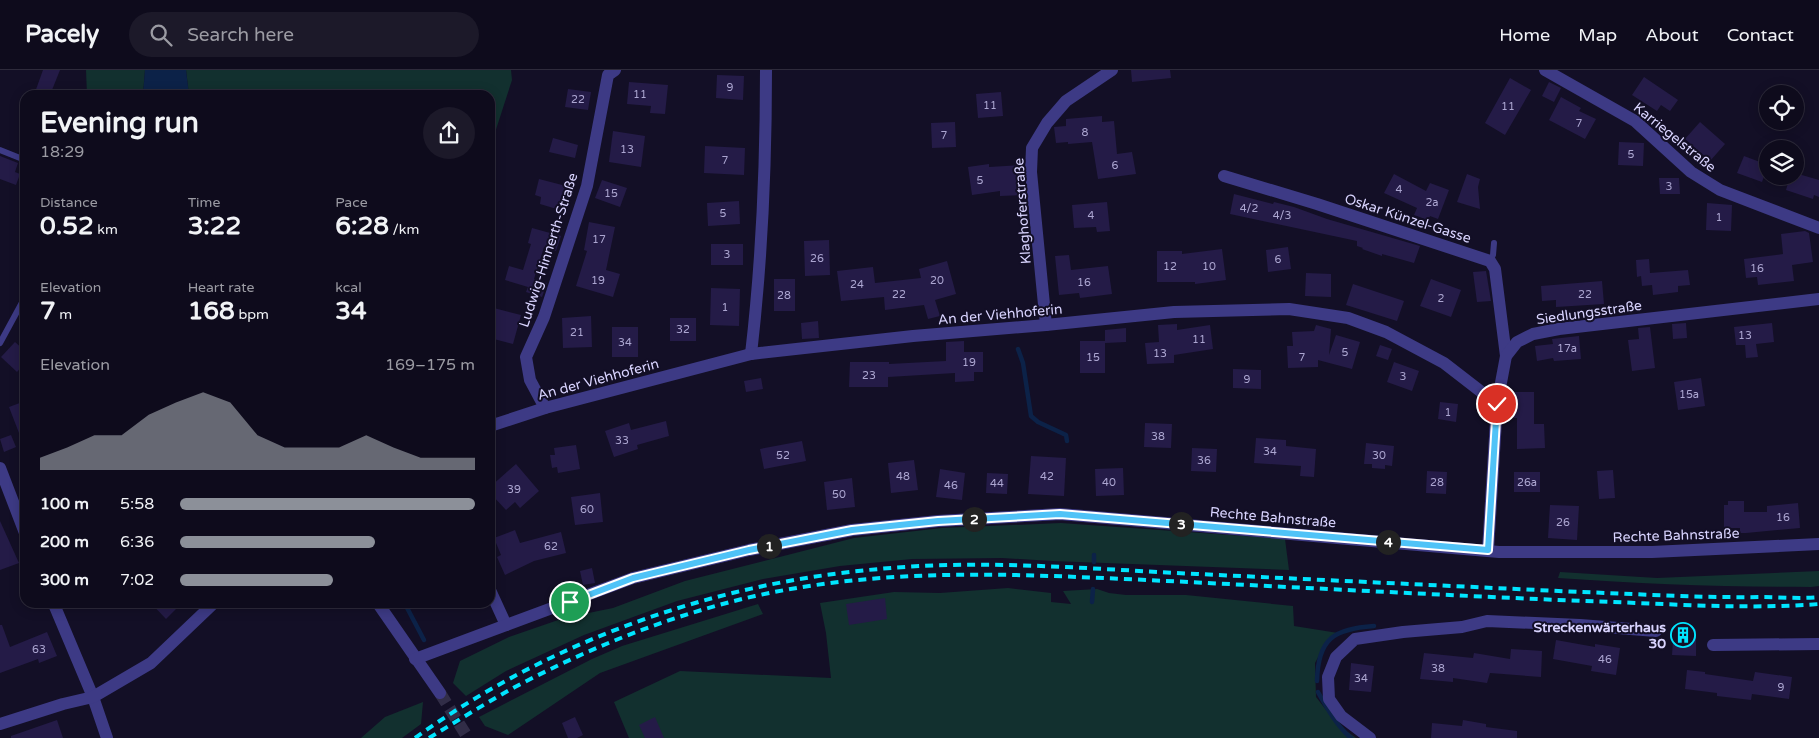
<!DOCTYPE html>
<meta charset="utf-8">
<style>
:root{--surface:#0e0b1c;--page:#1c1929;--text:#f1f3f6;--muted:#9b9ba3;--line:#2e2b3b;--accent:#8c9099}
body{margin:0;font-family:"Varela Round",sans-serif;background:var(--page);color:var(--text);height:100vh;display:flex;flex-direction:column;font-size:19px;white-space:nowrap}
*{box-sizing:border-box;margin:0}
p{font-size:16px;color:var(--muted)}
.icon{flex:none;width:28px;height:28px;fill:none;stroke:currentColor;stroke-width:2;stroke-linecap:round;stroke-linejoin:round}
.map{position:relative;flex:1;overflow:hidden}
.drawer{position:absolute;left:20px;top:20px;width:475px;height:518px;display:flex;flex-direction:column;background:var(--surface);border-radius:15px;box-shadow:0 2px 12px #0003,0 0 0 1px var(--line)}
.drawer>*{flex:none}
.controls{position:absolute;left:1759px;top:15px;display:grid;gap:10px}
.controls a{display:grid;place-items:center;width:45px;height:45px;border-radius:50%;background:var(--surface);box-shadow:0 2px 12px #0003,0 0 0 1px var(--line);font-size:25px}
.pin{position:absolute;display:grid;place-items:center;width:42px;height:42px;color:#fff;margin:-21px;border:2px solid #fff;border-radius:50%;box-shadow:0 1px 5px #0007}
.km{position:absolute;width:25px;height:25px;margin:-12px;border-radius:50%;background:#222;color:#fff;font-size:14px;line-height:25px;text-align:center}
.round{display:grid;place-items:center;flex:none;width:52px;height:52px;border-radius:26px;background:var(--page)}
.overview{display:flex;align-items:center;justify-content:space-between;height:85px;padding:0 20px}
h1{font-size:28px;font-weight:700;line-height:38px}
.stats{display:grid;grid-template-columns:repeat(3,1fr);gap:8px;height:85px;padding:5px 20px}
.stats div{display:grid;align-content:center}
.stats b{font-size:25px;font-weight:700}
.stats small{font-size:14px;font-weight:400}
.stats p{font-size:14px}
.chart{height:140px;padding:10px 20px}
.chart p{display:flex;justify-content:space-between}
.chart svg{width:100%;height:90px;margin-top:5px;fill:var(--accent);opacity:.7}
ul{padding:0 20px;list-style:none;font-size:16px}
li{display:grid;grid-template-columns:80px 60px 1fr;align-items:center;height:38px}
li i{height:12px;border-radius:6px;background:var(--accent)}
header{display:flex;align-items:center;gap:30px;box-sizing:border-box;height:70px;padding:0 25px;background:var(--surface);border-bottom:1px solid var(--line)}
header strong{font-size:24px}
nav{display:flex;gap:28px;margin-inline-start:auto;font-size:18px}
.search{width:350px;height:45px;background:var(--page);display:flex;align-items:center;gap:12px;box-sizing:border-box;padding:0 18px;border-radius:28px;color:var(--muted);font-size:19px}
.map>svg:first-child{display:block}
.green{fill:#12302f}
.water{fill:#0c2248}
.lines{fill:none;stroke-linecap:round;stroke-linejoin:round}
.stream{stroke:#0c2248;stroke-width:4.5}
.building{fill:#241b47}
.minor-tunnel{stroke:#312d47;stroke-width:12;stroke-dasharray:12 6;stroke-linecap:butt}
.service{stroke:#3d3a85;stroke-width:6}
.minor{stroke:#3d3a85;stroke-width:12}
.rail{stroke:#00e5ff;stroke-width:4;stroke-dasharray:8 6;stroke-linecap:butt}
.route-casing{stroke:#fff;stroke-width:10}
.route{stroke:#4fc3f7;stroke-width:6}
.labels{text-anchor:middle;stroke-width:4;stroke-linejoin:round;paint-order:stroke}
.number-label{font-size:11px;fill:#aca6d1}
.street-label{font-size:14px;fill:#d9d4ff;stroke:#130f26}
.poi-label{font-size:14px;font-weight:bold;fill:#d9d4ff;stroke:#130f26;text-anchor:end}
</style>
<header>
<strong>Pacely</strong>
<div class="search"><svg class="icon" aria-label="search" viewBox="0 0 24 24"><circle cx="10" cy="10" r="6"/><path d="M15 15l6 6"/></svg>Search here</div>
<nav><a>Home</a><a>Map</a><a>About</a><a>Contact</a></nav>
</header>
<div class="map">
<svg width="1819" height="668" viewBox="0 0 1819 668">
<rect width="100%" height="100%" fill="#130f26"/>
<g class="green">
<polygon points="86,0 145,0 143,25 87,25"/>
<polygon points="186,0 511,0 512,10 490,78 490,25 189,25"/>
<polygon points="1061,453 1285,469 1289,500 1052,491 1002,488 912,489 840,496 763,509 677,531 584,565 506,601 466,626 453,613 460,591 509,567 564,548 613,538 685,511 854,468 942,458"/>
<path d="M1819,501V516L1811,517C1726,517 1643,514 1558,508L1560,502L1657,508Z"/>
<polygon points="1008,518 1051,523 1051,532 1071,534 1063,521 1097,519 1109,523 1126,525 1186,525 1293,536 1294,556 1338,563 1323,578 1315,593 1316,627 1338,655 1356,668 629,668 614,632 680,601 831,608 826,563 820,533 894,522 940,523"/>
<polygon points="758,534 763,544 600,603 508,665 485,656 479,647 592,589 622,576"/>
<polygon points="423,632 421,654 402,668 361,668 385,647"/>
</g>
<polygon class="water" points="145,0 186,0 189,25 143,25"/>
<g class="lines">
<g class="stream">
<polyline points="1018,279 1023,293 1031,346 1038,352 1066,365 1067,371"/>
<polyline points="1094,485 1094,492"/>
<polyline points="404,532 424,570"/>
<polyline points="1092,532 1093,519"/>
<path d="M1317,611C1318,568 1334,559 1374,556"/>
<path d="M1318,622C1327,638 1337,656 1351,668"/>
</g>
</g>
<g class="building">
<polygon points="43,0 60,0 50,25 34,25"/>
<polygon points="1131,0 1170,0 1171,8 1132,12"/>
<polygon points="717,5 744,6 743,30 716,28"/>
<polygon points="1644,7 1678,30 1670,41 1661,35 1657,41 1632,25"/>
<polygon points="1510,8 1531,20 1505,65 1485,53"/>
<polygon points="629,12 668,15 665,44 650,43 651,36 627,34"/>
<polygon points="1549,12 1561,18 1554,32 1542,26"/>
<polygon points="568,19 591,22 588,40 565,37"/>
<polygon points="1001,22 1003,46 978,48 976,24"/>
<polygon points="1561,27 1581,38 1579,41 1596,49 1585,69 1549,50"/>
<polygon points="1102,46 1102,52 1114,51 1117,84 1132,82 1136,104 1098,109 1092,72 1068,74 1068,72 1056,73 1054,57 1066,56 1066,49"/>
<polygon points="955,52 956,77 932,78 931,53"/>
<polygon points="1700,52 1725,74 1710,91 1685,69"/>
<polygon points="613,61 645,66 641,97 609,92"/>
<polygon points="553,68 578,75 575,88 549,82"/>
<polygon points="1619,72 1644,73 1643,96 1618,95"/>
<polygon points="705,76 745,78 744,105 704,103"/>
<polygon points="0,86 18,93 15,102 20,104 16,115 0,109"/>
<polygon points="1744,86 1768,95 1762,112 1737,103"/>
<polygon points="989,94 989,97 1021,95 1023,125 1000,126 1000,121 972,125 968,97"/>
<polygon points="1795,103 1819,110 1819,127 1814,125 1813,129 1786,120 1790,106 1795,106"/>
<polygon points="1394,104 1426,121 1430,113 1449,120 1438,149 1430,146 1428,150 1414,145 1417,138 1384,123"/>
<polygon points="1467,104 1480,109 1478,117 1480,139 1457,132"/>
<polygon points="1659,108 1679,108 1680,124 1660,124"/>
<polygon points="539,109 566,116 560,140 540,134 541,127 535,125"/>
<polygon points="602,110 627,118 620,137 595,128"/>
<polygon points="1234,124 1273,134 1274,132 1294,137 1327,149 1420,176 1414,193 1382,184 1382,186 1362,179 1363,178 1357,176 1357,171 1230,144"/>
<polygon points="739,131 740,154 708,156 707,133"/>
<polygon points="1107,132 1110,161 1097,162 1096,157 1074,158 1072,135"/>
<polygon points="1707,133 1732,135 1731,161 1706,160"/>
<polygon points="589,152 615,157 606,200 620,204 613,227 576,216 587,181 584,180"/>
<polygon points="532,158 561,166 556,181 544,177 534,209 547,213 542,227 526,222 528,217 505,210 509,196 523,200 531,174 528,173"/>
<polygon points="1805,161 1809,163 1813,192 1792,195 1794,211 1758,215 1757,207 1746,208 1744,189 1783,184 1781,164"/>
<polygon points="829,170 830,205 805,206 804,171"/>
<rect x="711" y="174" width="32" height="21"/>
<polygon points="1288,177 1291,199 1268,202 1266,180"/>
<polygon points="1222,179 1226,210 1195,214 1195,212 1157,212 1157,181 1182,181 1182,184"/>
<polygon points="1069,185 1071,200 1108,196 1112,224 1080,228 1079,223 1059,225 1055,186"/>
<polygon points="1649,189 1650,203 1688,200 1690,215 1678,216 1678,222 1653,225 1652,215 1642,216 1641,206 1637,207 1636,190"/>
<polygon points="947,191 956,224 935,230 940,246 928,249 924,235 885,240 884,227 841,231 837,201 873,197 875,213 921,208 919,199"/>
<polygon points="1486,201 1491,231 1477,232 1473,202"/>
<polygon points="1306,203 1331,204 1331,227 1305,226"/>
<rect x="774" y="209" width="21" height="32"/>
<polygon points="1431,209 1461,220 1451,247 1420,236"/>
<polygon points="1602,211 1604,234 1556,237 1556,230 1542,231 1541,216"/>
<polygon points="1353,214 1404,231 1397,251 1346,235"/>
<polygon points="711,218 740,219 739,256 710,255"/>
<polygon points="490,237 521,245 513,274 490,268"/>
<polygon points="591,246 592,277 563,278 562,248"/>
<rect x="670" y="248" width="26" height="23"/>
<polygon points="818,251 819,268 802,269 801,253"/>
<polygon points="1686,253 1687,268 1673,269 1672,254"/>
<polygon points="1772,253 1774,272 1756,274 1758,287 1746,288 1745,275 1736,275 1734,257"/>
<polygon points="1177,254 1177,260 1210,255 1213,279 1174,285 1174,293 1147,294 1145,273 1159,272 1158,255"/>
<polygon points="1316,255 1331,259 1329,285 1336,265 1360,272 1352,299 1318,290 1318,297 1288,298 1287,276 1293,276 1292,262 1314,261"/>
<rect x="612" y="257" width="26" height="30"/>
<polygon points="1650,257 1655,298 1632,301 1628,270 1639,269 1638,258"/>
<polygon points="1126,258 1126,272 1105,273 1105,260"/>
<polygon points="1579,266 1581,289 1554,291 1553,288 1537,291 1535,276 1553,274 1552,269"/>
<polygon points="964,271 964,282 983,282 983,302 974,302 974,311 955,312 955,303 888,307 888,317 849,317 850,292 889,292 889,294 946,291 946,272"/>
<rect x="1080" y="271" width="25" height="32"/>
<polygon points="15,272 25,281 25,293 17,302 1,287"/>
<polygon points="1380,275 1392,279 1388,290 1376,286"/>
<polygon points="1394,292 1419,301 1412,321 1387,312"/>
<polygon points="1233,299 1261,300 1261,319 1233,318"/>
<polygon points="761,308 763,319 746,322 744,311"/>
<polygon points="1701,308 1705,336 1678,340 1674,312"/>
<polygon points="1509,322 1534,322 1534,354 1544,354 1545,378 1517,379 1517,348 1509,348"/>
<polygon points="25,331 25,376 24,376 9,337"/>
<polygon points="1440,332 1458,334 1456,352 1438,349"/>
<polygon points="666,351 669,366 637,375 638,379 614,387 605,361 629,353 631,360"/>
<polygon points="1145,353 1172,354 1171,378 1144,377"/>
<polygon points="11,365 16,377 4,382 0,369"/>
<polygon points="1256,368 1286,370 1286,376 1316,379 1314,407 1300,406 1301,396 1254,393"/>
<polygon points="802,371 806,391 764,399 760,379"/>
<polygon points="1366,373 1394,376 1392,396 1385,395 1385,399 1372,398 1372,394 1364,394"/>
<polygon points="576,375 580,399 558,403 557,397 552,398 550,385 555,385 554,378"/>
<polygon points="1192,378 1217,379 1216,402 1191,401"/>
<polygon points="1031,386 1066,388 1064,426 1028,424"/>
<polygon points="914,390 918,420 891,423 888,393"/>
<polygon points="516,394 539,421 520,438 515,432 506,440 490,423 490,417"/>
<polygon points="1123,398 1124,425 1096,426 1095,399"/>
<polygon points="940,399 965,403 962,430 936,427"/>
<polygon points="1613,400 1615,428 1599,429 1597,401"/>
<polygon points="1427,401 1447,402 1446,424 1426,423"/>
<rect x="1514" y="402" width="26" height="20"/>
<polygon points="987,403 1008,404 1007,424 986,423"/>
<polygon points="852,408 855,437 827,440 824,412"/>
<polygon points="600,423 603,452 575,455 571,427"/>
<polygon points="1728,431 1744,431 1744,442 1767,442 1767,436 1798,433 1800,458 1746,463 1740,463 1740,458 1724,458 1724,435 1728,435"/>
<polygon points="1550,435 1579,436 1577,470 1548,468"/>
<polygon points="0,451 19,493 0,500"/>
<polygon points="515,460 520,473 561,462 566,483 534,491 505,505 497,487 501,485 494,468"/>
<polygon points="592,498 595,513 583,515 580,501"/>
<polygon points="885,528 887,549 849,555 846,534"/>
<polygon points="150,532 183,532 166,549"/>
<polygon points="0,555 2,555 10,577 47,562 57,586 39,593 38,589 0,603"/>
<polygon points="1674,556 1693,557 1693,560 1696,559 1696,586 1672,585"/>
<polygon points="1556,570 1595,577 1595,574 1620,578 1616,605 1591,601 1592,596 1553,589"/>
<polygon points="1511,579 1542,581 1541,607 1490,603 1487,613 1453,608 1453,612 1420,609 1424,583 1473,588 1474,583 1510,589"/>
<polygon points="1351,593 1374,596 1371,622 1349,620"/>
<polygon points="1687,600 1705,602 1705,604 1753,611 1755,602 1792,607 1789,629 1752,624 1751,630 1717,626 1717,623 1685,619"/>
<polygon points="575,647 583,665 577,668 568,668 562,653"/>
<polygon points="655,647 664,668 645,668 639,655"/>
<polygon points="57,650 63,668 11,668 11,666"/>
<polygon points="1463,650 1486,654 1486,657 1517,661 1517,668 1431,668 1432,653 1462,656"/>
</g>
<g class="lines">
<polyline class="minor-tunnel" points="440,623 468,668"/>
<g class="service">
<polyline points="0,80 25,90"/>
<polyline points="1490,191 1493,185 1494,173"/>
<polyline points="0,273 25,227"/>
</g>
<g class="minor">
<polyline points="1545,0 1635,51 1691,102 1720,120 1819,158"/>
<polyline points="1224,106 1317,134 1490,191 1495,199 1506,286"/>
<polyline points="1046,255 1031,102 1032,78 1047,53 1066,31 1112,0"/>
<path d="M751,284C762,190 766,95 766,0"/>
<polyline points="545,338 530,310 526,287 544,247 587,116 608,5 615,0"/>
<polyline points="490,356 545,338 751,284 913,266 1046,255 1174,242 1289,239 1348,248 1386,262 1444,293 1497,334"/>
<polyline points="0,398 25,463"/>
<polyline points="1488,480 1497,334 1506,286 1517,272 1533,264 1559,259 1819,229"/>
<polyline points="490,520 506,555"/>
<polyline points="53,532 93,627 107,668"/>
<polyline points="377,532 440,623"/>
<polyline points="1713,575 1819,574"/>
<polyline points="415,589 633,508 749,480 852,460 938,451 1060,444 1499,482 1652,482 1819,474"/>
<polyline points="0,654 63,634 93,627 151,593 215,532"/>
<polyline points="1370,668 1341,646 1329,629 1328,607 1336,587 1355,569 1403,562 1462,557 1487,551 1580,555 1656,561"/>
</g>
<g class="rail">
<path d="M415,668C550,571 713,513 879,499C984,489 1091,499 1197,504C1325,510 1452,516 1580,522C1640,524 1701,528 1761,527C1780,527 1800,529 1819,527"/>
<path d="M429,668C457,651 486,633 515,617C591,577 671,545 755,526C887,497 1014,504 1147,510C1292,517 1438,525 1583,531C1661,533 1741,540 1819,534"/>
</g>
</g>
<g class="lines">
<defs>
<polyline id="route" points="570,532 633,508 749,480 852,460 938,451 1060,444 1488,480 1497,334"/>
</defs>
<use href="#route" class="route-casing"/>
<use href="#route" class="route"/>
</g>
<defs>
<symbol id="building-ring" viewBox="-11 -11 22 22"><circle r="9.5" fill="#130f26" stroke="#00e5ff" stroke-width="1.5"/><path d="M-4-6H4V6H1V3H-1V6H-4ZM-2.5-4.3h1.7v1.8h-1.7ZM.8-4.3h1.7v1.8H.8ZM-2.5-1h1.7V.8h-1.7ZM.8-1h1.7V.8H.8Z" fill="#00e5ff"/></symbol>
</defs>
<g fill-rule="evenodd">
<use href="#building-ring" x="1669" y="551" width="28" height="28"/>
</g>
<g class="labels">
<g class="number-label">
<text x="730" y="21">9</text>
<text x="640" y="28">11</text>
<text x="578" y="33">22</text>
<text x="990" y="39">11</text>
<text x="1508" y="40">11</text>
<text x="1579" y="57">7</text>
<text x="1085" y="66">8</text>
<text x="944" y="69">7</text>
<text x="627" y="83">13</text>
<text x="1631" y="88">5</text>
<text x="725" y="94">7</text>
<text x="1115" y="99">6</text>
<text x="980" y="114">5</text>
<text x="1669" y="120">3</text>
<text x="1399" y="123">4</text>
<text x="611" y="127">15</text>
<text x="1432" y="136">2a</text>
<text x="1249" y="142">4/2</text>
<text x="723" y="147">5</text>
<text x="1091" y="149">4</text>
<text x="1282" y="149">4/3</text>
<text x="1719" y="151">1</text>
<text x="599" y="173">17</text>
<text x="727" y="188">3</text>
<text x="817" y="192">26</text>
<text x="1278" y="193">6</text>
<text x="1170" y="200">12</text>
<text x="1209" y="200">10</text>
<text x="1757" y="202">16</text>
<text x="598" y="214">19</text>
<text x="937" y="214">20</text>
<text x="1084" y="216">16</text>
<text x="857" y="218">24</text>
<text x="899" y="228">22</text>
<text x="1585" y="228">22</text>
<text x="784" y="229">28</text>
<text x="1441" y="232">2</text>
<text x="725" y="241">1</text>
<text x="683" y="263">32</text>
<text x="577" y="266">21</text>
<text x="1745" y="269">13</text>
<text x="1199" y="273">11</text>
<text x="625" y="276">34</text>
<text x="1567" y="282">17a</text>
<text x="1345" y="286">5</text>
<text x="1160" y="287">13</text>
<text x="1093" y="291">15</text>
<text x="1302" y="291">7</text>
<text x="969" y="296">19</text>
<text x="869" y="309">23</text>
<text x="1403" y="310">3</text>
<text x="1247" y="313">9</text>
<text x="1689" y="328">15a</text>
<text x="1448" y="346">1</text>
<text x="1158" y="370">38</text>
<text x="622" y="374">33</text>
<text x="1270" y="385">34</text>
<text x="783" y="389">52</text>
<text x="1379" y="389">30</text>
<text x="1204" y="394">36</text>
<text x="903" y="410">48</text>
<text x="1047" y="410">42</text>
<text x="1109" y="416">40</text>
<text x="1437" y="416">28</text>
<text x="1527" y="416">26a</text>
<text x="997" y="417">44</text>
<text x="951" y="419">46</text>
<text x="514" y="423">39</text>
<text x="839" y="428">50</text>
<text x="587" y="443">60</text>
<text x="1783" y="451">16</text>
<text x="1563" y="456">26</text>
<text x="551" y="480">62</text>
<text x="39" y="583">63</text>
<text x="1605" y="593">46</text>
<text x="1438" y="602">38</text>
<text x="1361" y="612">34</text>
<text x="1781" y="621">9</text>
</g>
<g class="street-label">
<text transform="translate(1675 67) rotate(39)" y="5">Karriegelstraße</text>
<text transform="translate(1022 141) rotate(-94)" y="5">Klaghoferstraße</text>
<text transform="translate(1408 148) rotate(18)" y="5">Oskar Künzel-Gasse</text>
<text transform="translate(548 180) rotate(-72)" y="5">Ludwig-Hinnerth-Straße</text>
<text transform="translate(1589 242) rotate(-8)" y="5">Siedlungsstraße</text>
<text transform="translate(1000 244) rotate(-5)" y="5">An der Viehhoferin</text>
<text transform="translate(598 309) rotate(-15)" y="5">An der Viehhoferin</text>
<text transform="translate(1273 447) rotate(5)" y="5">Rechte Bahnstraße</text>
<text transform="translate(1676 465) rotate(-2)" y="5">Rechte Bahnstraße</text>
</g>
<g class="poi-label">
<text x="1666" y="562">Streckenwärterhaus<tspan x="1666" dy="16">30</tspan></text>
</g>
</g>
</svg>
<div class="controls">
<a><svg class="icon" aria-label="locate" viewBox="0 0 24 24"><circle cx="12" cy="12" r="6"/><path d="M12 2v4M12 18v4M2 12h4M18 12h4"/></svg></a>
<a><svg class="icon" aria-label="layers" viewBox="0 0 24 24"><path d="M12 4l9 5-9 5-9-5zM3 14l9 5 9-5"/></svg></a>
</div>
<div class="pin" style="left:570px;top:532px;background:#1e9e55"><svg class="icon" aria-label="arrive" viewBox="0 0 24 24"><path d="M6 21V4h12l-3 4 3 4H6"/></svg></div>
<div class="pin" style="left:1497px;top:334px;background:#d93025"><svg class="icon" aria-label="check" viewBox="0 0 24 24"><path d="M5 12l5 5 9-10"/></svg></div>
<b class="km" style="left:769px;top:476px">1</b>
<b class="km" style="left:974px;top:449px">2</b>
<b class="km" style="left:1181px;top:454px">3</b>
<b class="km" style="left:1388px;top:472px">4</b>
<section class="drawer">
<div class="overview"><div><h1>Evening run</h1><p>18:29</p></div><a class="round"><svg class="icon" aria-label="share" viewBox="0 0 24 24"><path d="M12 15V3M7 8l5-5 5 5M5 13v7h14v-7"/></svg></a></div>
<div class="stats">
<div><p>Distance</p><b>0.52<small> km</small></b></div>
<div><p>Time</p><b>3:22</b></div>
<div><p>Pace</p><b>6:28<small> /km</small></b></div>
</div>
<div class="stats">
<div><p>Elevation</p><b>7<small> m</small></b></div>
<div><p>Heart rate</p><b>168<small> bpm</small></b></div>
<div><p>kcal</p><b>34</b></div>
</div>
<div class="chart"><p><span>Elevation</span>169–175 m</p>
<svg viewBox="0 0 160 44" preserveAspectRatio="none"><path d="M0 44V38L10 33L20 27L30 27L40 17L50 11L60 6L70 11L80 27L90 33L100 33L110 33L120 27L130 33L140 38L150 38L160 38V44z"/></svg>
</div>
<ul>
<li><b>100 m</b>5:58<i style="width:100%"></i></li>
<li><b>200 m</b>6:36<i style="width:66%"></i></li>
<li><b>300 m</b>7:02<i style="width:52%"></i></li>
</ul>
</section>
</div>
